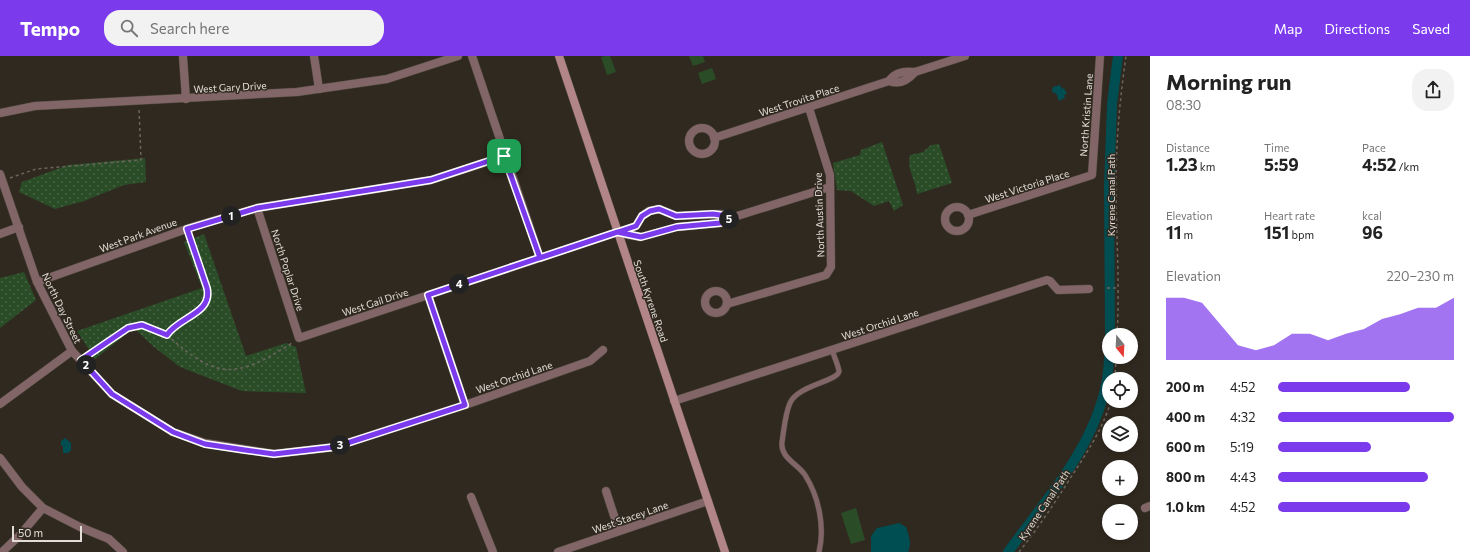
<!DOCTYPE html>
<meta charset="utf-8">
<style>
:root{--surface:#fff;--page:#f2f2f2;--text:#222;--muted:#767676;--accent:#7c3aed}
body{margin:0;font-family:Commissioner,sans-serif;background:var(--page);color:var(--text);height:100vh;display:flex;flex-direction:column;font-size:15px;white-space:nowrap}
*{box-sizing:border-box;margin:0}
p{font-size:13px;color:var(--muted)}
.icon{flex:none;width:22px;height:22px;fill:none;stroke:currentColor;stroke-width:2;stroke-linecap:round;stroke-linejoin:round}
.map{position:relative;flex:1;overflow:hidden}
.sheet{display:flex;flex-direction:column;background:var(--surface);width:320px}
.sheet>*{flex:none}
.needle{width:26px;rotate:162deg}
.tools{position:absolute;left:1102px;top:272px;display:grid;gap:8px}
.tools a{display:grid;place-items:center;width:36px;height:36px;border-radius:50%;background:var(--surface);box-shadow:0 2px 6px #0003;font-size:20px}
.scale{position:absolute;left:12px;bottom:10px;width:70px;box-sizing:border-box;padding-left:4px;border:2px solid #e2ddd7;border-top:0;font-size:11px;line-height:14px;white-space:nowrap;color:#e2ddd7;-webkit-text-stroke:3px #30291f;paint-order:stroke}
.pin{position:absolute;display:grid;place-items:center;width:34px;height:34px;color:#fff;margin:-17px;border-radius:8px;box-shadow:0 2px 6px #0006}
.km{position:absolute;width:20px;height:20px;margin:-10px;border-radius:50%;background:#222;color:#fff;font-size:11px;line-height:20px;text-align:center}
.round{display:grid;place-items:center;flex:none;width:42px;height:42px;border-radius:16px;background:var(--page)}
.overview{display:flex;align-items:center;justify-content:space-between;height:68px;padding:0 16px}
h1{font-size:22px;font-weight:700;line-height:30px}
.metrics{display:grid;grid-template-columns:repeat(3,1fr);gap:6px;height:68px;padding:4px 16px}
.metrics div{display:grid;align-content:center}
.metrics b{font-size:17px;font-weight:700}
.metrics small{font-size:11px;font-weight:400}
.metrics p{font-size:11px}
.chart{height:112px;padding:8px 16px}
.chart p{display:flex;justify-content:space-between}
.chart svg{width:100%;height:72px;margin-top:4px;fill:var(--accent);opacity:.7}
ul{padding:0 16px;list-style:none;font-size:13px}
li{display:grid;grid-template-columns:64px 48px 1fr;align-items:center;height:30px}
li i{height:10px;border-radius:5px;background:var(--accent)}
header{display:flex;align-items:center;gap:24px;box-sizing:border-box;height:56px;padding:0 20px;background:var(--accent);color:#fff}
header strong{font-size:19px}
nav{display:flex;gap:22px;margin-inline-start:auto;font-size:14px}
.search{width:280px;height:36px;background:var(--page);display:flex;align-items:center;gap:10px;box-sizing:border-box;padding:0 14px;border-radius:16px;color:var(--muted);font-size:15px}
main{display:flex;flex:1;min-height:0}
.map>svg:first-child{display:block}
.green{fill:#2a4d28}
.park{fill:url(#park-dots)}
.water{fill:#004d52}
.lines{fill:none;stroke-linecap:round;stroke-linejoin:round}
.canal{stroke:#004d52;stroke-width:10}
.lane-casing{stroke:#4c463c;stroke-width:6}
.street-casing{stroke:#4c463c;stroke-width:9}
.secondary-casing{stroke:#4c463c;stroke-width:9}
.path{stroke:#6c655d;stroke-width:1.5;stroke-dasharray:3 3;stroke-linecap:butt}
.lane{stroke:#816567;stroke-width:5}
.street{stroke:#816567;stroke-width:8}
.secondary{stroke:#b28589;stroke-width:8}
.route-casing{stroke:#fff;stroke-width:8}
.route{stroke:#7c3aed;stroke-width:5}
.labels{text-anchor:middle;stroke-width:3;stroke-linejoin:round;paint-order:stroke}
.street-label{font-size:10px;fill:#e2ddd7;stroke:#30291f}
</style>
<header>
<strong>Tempo</strong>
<div class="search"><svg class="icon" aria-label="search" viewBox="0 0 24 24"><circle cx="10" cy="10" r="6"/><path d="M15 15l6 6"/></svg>Search here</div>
<nav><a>Map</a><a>Directions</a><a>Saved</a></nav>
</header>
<main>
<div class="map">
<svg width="1150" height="496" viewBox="0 0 1150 496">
<defs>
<pattern id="park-dots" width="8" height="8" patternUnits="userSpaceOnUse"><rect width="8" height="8" fill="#2a4d28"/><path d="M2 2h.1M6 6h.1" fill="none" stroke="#496646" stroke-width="1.8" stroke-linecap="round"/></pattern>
</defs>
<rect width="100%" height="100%" fill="#30291f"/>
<g class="green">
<polygon points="605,0 610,0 616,16 607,19 601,1"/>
<polygon points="689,0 703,0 705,6 693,10"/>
<polygon points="712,12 716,23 702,28 698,17"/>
<polygon points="856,452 865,484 851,488 841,457"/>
</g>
<g class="park">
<polygon points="882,86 903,149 894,155 889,145 874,150 851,135 837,134 833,107 860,99 861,94"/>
<path d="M939,88L952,127L917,138C915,121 907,115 910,99L923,96L931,89Z"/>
<polygon points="145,102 146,126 124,129 84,145 55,153 19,136 22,126 68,109"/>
<polygon points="204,178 246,300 286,287 296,291 306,337 242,335 180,311 154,291 134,272 95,303 77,275 202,232 184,186"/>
<polygon points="24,216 36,244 0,272 0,222"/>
</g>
<g class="water">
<polygon points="1060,29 1062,33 1064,32 1067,38 1064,39 1065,42 1059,45 1056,37 1053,37 1052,34 1053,31"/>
<polygon points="65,382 71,387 71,394 68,397 63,397 63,390 61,390 61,385"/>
<path d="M899,467L906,471C909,480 912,487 908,496H871V480L877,472Z"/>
</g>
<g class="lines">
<g class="canal">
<polyline points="1110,279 1109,131 1112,48 1118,0"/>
<path d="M1008,496C1050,438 1108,376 1109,301"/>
</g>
<defs>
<path id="lane" d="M819,496C825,471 819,441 805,419C798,408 780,402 782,386C784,374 785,358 790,347C798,329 839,325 839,315C838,309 834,300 832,294"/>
<g id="street">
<polyline points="314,0 319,33"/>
<polyline points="472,0 540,202"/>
<polyline points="183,1 186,43"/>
<path d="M889,25C899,29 908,24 915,16"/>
<polyline points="0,57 35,50 297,36 387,23 458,0"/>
<circle cx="702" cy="85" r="13"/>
<path d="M714,82L889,25C895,16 904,15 915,16L965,0"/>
<polyline points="0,118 37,226 72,295 112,338 173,376 205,387 274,398 335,391 465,349 590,305 603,294"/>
<circle cx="957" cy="163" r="12"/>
<polyline points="257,152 299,282 636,170 642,160 649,155 659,153 676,160 720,158 734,161"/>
<polyline points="968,159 1092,119 1100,0"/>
<polyline points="618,177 641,181 677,171 720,167 734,161 830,131"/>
<polyline points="0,178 19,171"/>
<polyline points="37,226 192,171 257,152 431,124 505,100"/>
<circle cx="716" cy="246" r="11"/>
<polyline points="428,239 465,349"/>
<polyline points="727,248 826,219 831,211 830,119 809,52"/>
<polyline points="674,345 1047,224 1050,225 1058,234 1089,233"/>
<polyline points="0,348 72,295"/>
<polyline points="0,402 22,431 43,452 80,471 109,483 123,496"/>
<polyline points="606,435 619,475"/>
<polyline points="471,441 493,496"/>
<polyline points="1145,452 1150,450"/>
<polyline points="2,496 20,479 43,452"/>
<polyline points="558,496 708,445"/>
</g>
<polyline id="secondary" points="559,0 725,496"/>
</defs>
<use href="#lane" class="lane-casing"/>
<use href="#street" class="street-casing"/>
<use href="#secondary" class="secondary-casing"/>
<g class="path">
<polyline points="10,122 36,113 141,104 139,52"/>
<path d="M190,180L208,238C203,261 178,261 167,279C217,324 236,323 292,287"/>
<polyline points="1107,232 1118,232"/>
<path d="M1117,279C1120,228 1116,178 1116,127C1116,85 1120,42 1126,0"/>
<path d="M87,299L128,272C143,268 153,272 167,279"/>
<polyline points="1115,323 1116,301"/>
<path d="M1019,496C1039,471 1056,445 1073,418C1088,395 1103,372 1111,345"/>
</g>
<use href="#lane" class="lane"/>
<use href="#street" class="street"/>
<use href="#secondary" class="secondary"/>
</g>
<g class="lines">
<defs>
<path id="route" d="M504,100L431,124L257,152L187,173L207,232C213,258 178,261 167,279L142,269L128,272L81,304L112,338L173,376L205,388L245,394L274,398L335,391L465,349L428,239L617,176L641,181L677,171L720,167L734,161L713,158L676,160L659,153L650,155L642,160L636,170L540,202L504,100"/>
</defs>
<use href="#route" class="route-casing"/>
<use href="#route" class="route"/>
</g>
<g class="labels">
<g class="street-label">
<text transform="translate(230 31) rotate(-3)" y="4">West Gary Drive</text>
<text transform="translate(799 44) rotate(-18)" y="4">West Trovita Place</text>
<text transform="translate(1086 59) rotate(-86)" y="4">North Kristin Lane</text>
<text transform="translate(1027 130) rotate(-18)" y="4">West Victoria Place</text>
<text transform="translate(1111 139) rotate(-90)" y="4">Kyrene Canal Path</text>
<text transform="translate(819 159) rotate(-92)" y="4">North Austin Drive</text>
<text transform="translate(138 179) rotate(-20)" y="4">West Park Avenue</text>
<text transform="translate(288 214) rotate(72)" y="4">North Poplar Drive</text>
<text transform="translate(651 245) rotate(71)" y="4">South Kyrene Road</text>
<text transform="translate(375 246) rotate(-18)" y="4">West Gail Drive</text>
<text transform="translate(62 252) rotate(64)" y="4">North Day Street</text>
<text transform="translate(880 268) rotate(-18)" y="4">West Orchid Lane</text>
<text transform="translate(514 321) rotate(-19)" y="4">West Orchid Lane</text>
<text transform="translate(1044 449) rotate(-56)" y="4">Kyrene Canal Path</text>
<text transform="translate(630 461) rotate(-19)" y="4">West Stacey Lane</text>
</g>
</g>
</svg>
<div class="tools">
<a><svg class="needle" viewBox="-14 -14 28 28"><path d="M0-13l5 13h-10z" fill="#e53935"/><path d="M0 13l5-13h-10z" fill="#767676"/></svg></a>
<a><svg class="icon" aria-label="locate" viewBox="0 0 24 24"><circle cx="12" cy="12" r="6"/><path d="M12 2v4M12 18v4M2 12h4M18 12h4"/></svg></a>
<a><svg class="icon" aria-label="layers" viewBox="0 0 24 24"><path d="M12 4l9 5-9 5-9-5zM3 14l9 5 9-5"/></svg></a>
<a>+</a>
<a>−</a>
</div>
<div class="scale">50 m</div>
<div class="pin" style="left:504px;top:100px;background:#1e9e55"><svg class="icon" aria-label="arrive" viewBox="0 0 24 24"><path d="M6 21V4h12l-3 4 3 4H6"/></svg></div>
<b class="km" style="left:231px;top:160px">1</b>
<b class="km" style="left:86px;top:309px">2</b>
<b class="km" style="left:340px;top:389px">3</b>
<b class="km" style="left:459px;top:228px">4</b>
<b class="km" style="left:729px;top:163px">5</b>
</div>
<section class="sheet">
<div class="overview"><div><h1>Morning run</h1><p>08:30</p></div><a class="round"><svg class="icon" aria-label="share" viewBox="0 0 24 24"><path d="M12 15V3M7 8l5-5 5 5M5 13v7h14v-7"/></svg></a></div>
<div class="metrics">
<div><p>Distance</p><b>1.23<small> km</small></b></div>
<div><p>Time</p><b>5:59</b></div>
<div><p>Pace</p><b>4:52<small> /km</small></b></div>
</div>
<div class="metrics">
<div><p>Elevation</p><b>11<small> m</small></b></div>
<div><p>Heart rate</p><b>151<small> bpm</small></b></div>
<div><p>kcal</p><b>96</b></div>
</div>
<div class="chart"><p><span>Elevation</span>220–230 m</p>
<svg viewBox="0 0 160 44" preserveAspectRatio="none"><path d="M0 44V6L10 6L20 9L30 22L40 35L50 38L60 35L70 28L80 28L90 32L100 28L110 25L120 19L130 16L140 12L150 12L160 6V44z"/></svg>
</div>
<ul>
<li><b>200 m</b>4:52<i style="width:75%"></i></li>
<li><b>400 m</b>4:32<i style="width:100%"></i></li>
<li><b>600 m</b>5:19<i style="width:53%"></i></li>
<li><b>800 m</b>4:43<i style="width:85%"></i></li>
<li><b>1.0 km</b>4:52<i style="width:75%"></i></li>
</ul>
</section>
</main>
